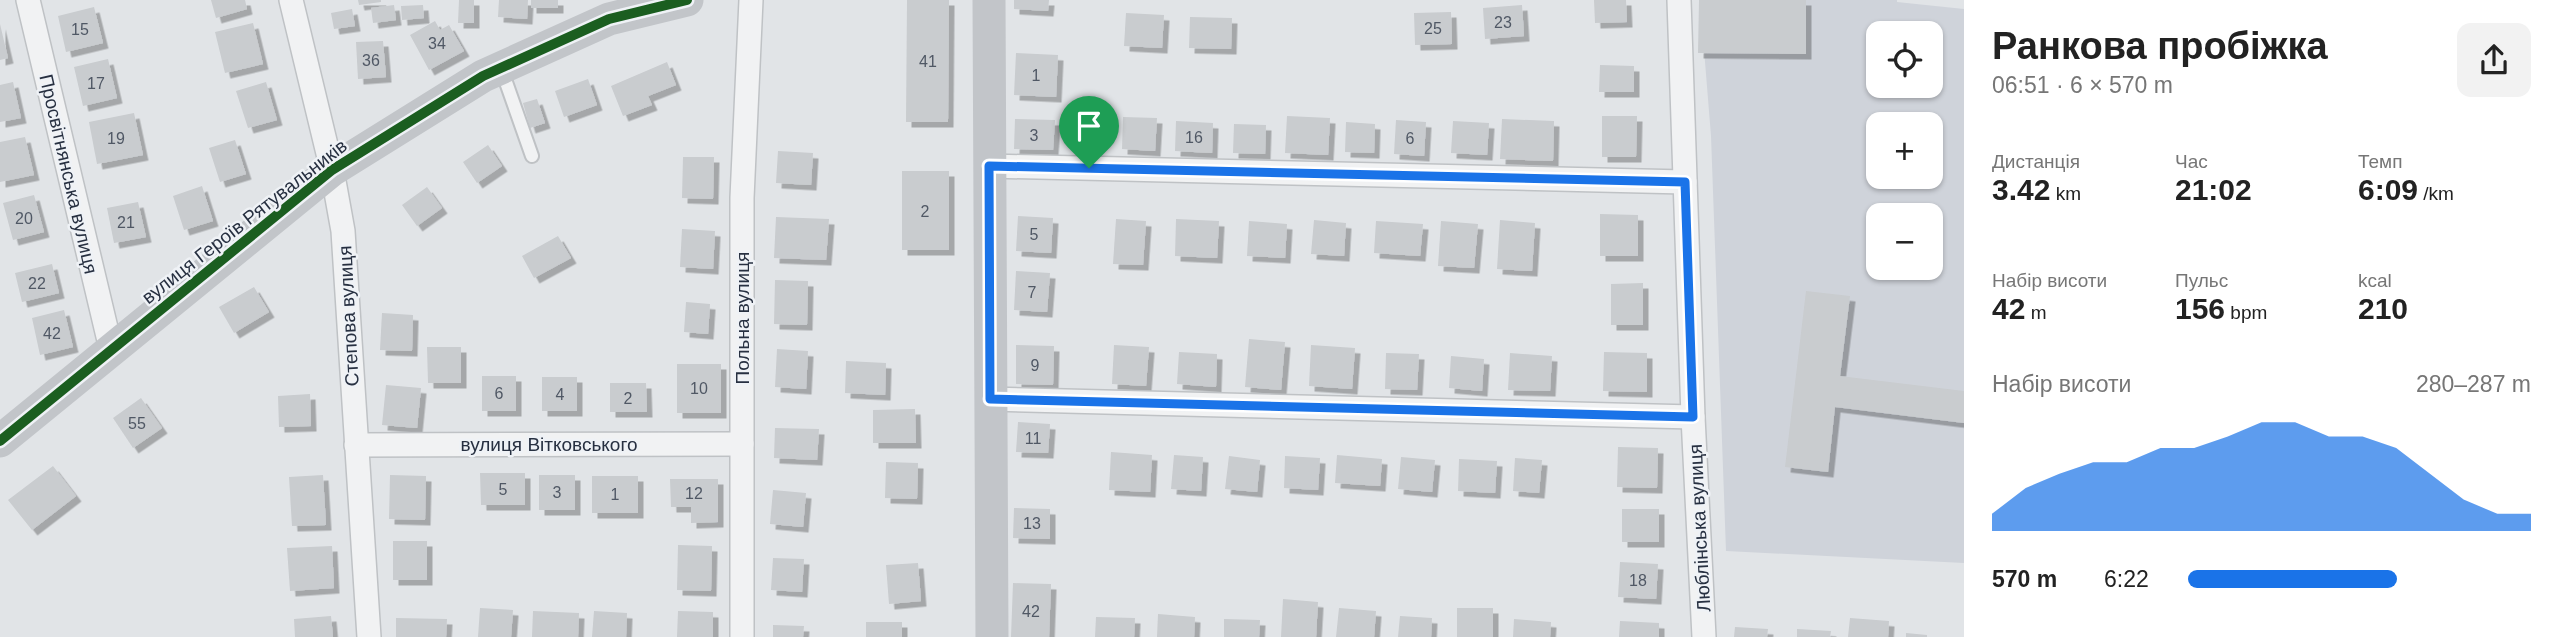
<!DOCTYPE html>
<html lang="uk">
<meta charset="utf-8">
<style>
:root{--surface:#fff;--page:#f2f2f2;--text:#222;--muted:#767676;--accent:#1a73e8}
body{margin:0;font-family:Helvetica,sans-serif;background:var(--page);color:var(--text);height:100vh;display:flex;flex-direction:column;font-size:26px;white-space:nowrap}
*{box-sizing:border-box;margin:0}
p{font-size:23px;color:var(--muted)}
.icon{flex:none;width:38px;height:38px;fill:none;stroke:currentColor;stroke-width:2;stroke-linecap:round;stroke-linejoin:round}
.map{position:relative;flex:1;overflow:hidden}
.panel{display:flex;flex-direction:column;background:var(--surface);width:595px}
.panel>*{flex:none}
.controls{position:absolute;left:1866px;top:21px;display:grid;gap:14px}
.controls a{display:grid;place-items:center;width:77px;height:77px;border-radius:14px;background:var(--surface);box-shadow:0 2px 5px #0004;font-size:35px}
.pin{position:absolute;display:grid;place-items:center;width:60px;height:60px;color:#fff;margin:-72px -30px;border-radius:50% 50% 50% 0;rotate:-45deg;box-shadow:0 0 7px #0007}
.pin .icon{rotate:45deg}
.round{display:grid;place-items:center;flex:none;width:74px;height:74px;border-radius:14px;background:var(--page)}
.overview{display:flex;align-items:center;justify-content:space-between;height:119px;padding:0 28px}
h1{font-size:38px;font-weight:700;line-height:52px}
.figures{display:grid;grid-template-columns:repeat(3,1fr);gap:10px;height:119px;padding:7px 28px}
.figures div{display:grid;align-content:center}
.figures b{font-size:30px;font-weight:700}
.figures small{font-size:19px;font-weight:400}
.figures p{font-size:19px}
.chart{height:196px;padding:14px 28px}
.chart p{display:flex;justify-content:space-between}
.chart svg{width:100%;height:126px;margin-top:7px;fill:var(--accent);opacity:.7}
ul{padding:0 28px;list-style:none;font-size:23px}
li{display:grid;grid-template-columns:112px 84px 1fr;align-items:center;height:52px}
li i{height:18px;border-radius:9px;background:var(--accent)}
main{display:flex;flex:1;min-height:0}
.map>svg:first-child{display:block}
.built{fill:#cfd3da;fill-rule:evenodd}
.building{fill:#c9cccf;filter:url(#shadow)}
.lines{fill:none;stroke-linecap:round;stroke-linejoin:round}
.lane-casing{stroke:#bfc2c5;stroke-width:16}
.street-casing{stroke:#bfc2c5;stroke-width:26}
.lane{stroke:#f1f2f3;stroke-width:12}
.street{stroke:#f1f2f3;stroke-width:23}
.secondary{stroke:#c2c5c9;stroke-width:33}
.cycleway-casing{stroke:#eff2f6;stroke-width:15}
.cycleway{stroke:#1b5e20;stroke-width:10}
.route-casing{stroke:#fff;stroke-width:14}
.route{stroke:#1a73e8;stroke-width:9}
.labels{text-anchor:middle;stroke-width:5;stroke-linejoin:round;paint-order:stroke}
.number-label{font-size:16px;fill:#505865}
.street-label{font-size:19px;fill:#273041;stroke:#eff2f6}
</style>
<main>
<div class="map">
<svg width="1964" height="637" viewBox="0 0 1964 637">
<defs>
<filter id="shadow"><feDropShadow dx="5.5" dy="5.5" stdDeviation="0" flood-color="#0004"/></filter>
</defs>
<rect width="100%" height="100%" fill="#e1e4e7"/>
<path class="built" d="M1700,0H1897V2L1964,9V563L1726,551L1711,136ZM1878,33H1930V86H1878ZM1878,124H1930V177H1878ZM1878,215H1930V268H1878Z"/>
<g class="building">
<polygon points="211,0 245,0 247,9 216,18"/>
<polygon points="358,0 381,0 381,2 359,5"/>
<polygon points="459,0 474,0 474,23 458,23"/>
<polygon points="499,0 528,0 527,19 498,17"/>
<rect x="531" y="0" width="27" height="8"/>
<polygon points="907,0 949,0 948,122 906,122"/>
<polygon points="1014,0 1049,0 1048,11 1014,9"/>
<polygon points="1594,0 1626,0 1627,22 1595,23"/>
<polygon points="1699,0 1806,0 1806,54 1698,53"/>
<polygon points="394,5 396,20 373,23 371,8"/>
<polygon points="423,5 424,18 402,20 401,6"/>
<polygon points="1522,5 1524,36 1485,39 1483,8"/>
<polygon points="94,7 103,43 66,52 58,16"/>
<polygon points="352,9 355,26 334,29 331,13"/>
<polygon points="1451,12 1452,44 1415,45 1414,13"/>
<polygon points="1126,13 1164,15 1162,48 1124,46"/>
<polygon points="1190,17 1232,18 1231,49 1189,48"/>
<polygon points="435,21 440,30 449,25 464,51 429,70 410,35"/>
<polygon points="253,23 263,64 225,73 215,32"/>
<polygon points="0,24 8,58 0,60"/>
<polygon points="383,41 386,77 358,79 356,42"/>
<polygon points="1016,53 1058,55 1056,97 1014,95"/>
<polygon points="108,59 117,98 83,106 74,67"/>
<polygon points="667,62 676,85 648,96 652,105 623,116 611,86"/>
<polygon points="1600,65 1634,66 1634,92 1599,92"/>
<polygon points="588,79 597,105 564,117 555,91"/>
<polygon points="13,82 21,118 0,122 0,85"/>
<polygon points="266,82 277,120 248,128 236,91"/>
<polygon points="537,99 545,123 530,128 523,103"/>
<polygon points="134,113 143,155 97,164 89,122"/>
<polygon points="1287,116 1330,118 1328,155 1285,153"/>
<polygon points="1602,116 1637,116 1636,157 1602,157"/>
<polygon points="1123,117 1157,118 1155,151 1122,149"/>
<polygon points="1015,119 1055,120 1053,150 1014,149"/>
<polygon points="1502,119 1554,121 1553,161 1500,159"/>
<polygon points="1396,120 1426,122 1424,156 1394,154"/>
<polygon points="1176,121 1213,123 1212,153 1175,151"/>
<polygon points="1453,121 1489,123 1487,155 1451,153"/>
<polygon points="1346,122 1375,124 1374,153 1345,152"/>
<polygon points="1234,124 1266,125 1265,154 1233,153"/>
<polygon points="25,137 34,175 0,182 0,142"/>
<polygon points="235,140 246,174 220,182 209,148"/>
<polygon points="488,145 502,166 477,183 463,162"/>
<polygon points="778,151 813,153 811,185 776,183"/>
<polygon points="683,157 714,157 713,199 682,198"/>
<rect x="902" y="171" width="47" height="79"/>
<polygon points="202,186 213,221 184,230 173,196"/>
<polygon points="427,187 442,208 417,226 402,205"/>
<polygon points="34,195 44,232 13,240 3,203"/>
<polygon points="138,202 146,237 114,243 107,208"/>
<polygon points="1600,214 1638,215 1638,256 1600,256"/>
<polygon points="1018,216 1053,218 1051,253 1016,251"/>
<polygon points="776,217 829,219 826,260 774,258"/>
<polygon points="1116,219 1146,221 1143,265 1113,264"/>
<polygon points="1176,219 1219,221 1217,258 1175,256"/>
<polygon points="1314,220 1346,223 1344,256 1311,254"/>
<polygon points="1500,220 1535,223 1532,271 1497,269"/>
<polygon points="1249,221 1287,224 1285,258 1247,256"/>
<polygon points="1376,221 1423,224 1420,256 1374,253"/>
<polygon points="1441,221 1478,224 1474,268 1438,266"/>
<polygon points="682,229 715,231 713,269 680,267"/>
<polygon points="558,236 571,258 534,278 522,256"/>
<polygon points="52,264 59,293 22,302 15,273"/>
<polygon points="1016,271 1050,273 1047,312 1014,310"/>
<polygon points="775,280 808,281 807,325 774,324"/>
<polygon points="1643,283 1643,325 1611,325 1611,284"/>
<polygon points="254,287 269,312 234,333 219,307"/>
<polygon points="1806,291 1850,296 1840,376 1964,391 1964,423 1835,407 1828,472 1785,467"/>
<polygon points="686,302 710,304 708,334 684,332"/>
<polygon points="64,310 73,347 40,355 32,318"/>
<polygon points="382,313 413,315 412,351 380,350"/>
<polygon points="1249,339 1285,342 1281,390 1245,387"/>
<polygon points="1016,345 1054,346 1053,385 1016,384"/>
<polygon points="1114,345 1149,347 1146,386 1112,384"/>
<polygon points="1311,345 1355,348 1352,389 1309,386"/>
<polygon points="427,347 461,347 461,383 428,383"/>
<polygon points="777,349 808,351 806,389 775,387"/>
<polygon points="1179,352 1217,354 1216,387 1177,384"/>
<polygon points="1604,352 1647,353 1647,392 1603,391"/>
<polygon points="1386,353 1419,354 1417,390 1385,389"/>
<polygon points="1510,353 1552,356 1550,391 1508,390"/>
<polygon points="1451,356 1484,359 1482,391 1449,388"/>
<polygon points="846,361 886,363 885,395 845,393"/>
<rect x="677" y="364" width="44" height="49"/>
<rect x="482" y="376" width="34" height="35"/>
<rect x="542" y="377" width="35" height="34"/>
<polygon points="610,383 646,383 647,412 610,412"/>
<polygon points="386,385 421,388 417,428 382,425"/>
<polygon points="310,394 311,426 279,427 278,396"/>
<polygon points="141,398 162,428 133,448 113,418"/>
<polygon points="915,409 916,443 873,443 873,410"/>
<polygon points="1018,422 1050,424 1048,453 1016,452"/>
<polygon points="775,428 819,429 817,460 774,458"/>
<polygon points="1618,447 1658,448 1657,488 1617,487"/>
<polygon points="1111,452 1152,455 1150,492 1109,490"/>
<polygon points="1174,455 1203,457 1201,491 1171,489"/>
<polygon points="1337,455 1382,459 1380,486 1335,483"/>
<polygon points="1229,456 1260,460 1257,492 1225,489"/>
<polygon points="1285,456 1320,458 1318,490 1284,488"/>
<polygon points="1401,457 1435,460 1432,492 1398,489"/>
<polygon points="1515,458 1542,460 1539,493 1513,491"/>
<polygon points="1459,459 1497,461 1495,493 1458,491"/>
<polygon points="886,462 918,463 917,499 885,498"/>
<polygon points="53,466 76,496 32,530 8,500"/>
<polygon points="480,473 525,473 525,505 481,505"/>
<polygon points="323,475 326,525 292,526 289,477"/>
<polygon points="390,475 426,476 425,520 389,519"/>
<rect x="539" y="475" width="36" height="35"/>
<rect x="592" y="476" width="46" height="37"/>
<polygon points="670,479 718,479 718,522 691,523 691,507 671,507"/>
<polygon points="773,490 806,493 803,527 770,524"/>
<polygon points="1014,508 1050,509 1050,539 1013,538"/>
<rect x="1622" y="509" width="37" height="33"/>
<rect x="393" y="541" width="34" height="39"/>
<polygon points="678,545 712,546 711,591 677,590"/>
<polygon points="332,546 334,588 290,591 287,548"/>
<polygon points="773,558 804,559 802,592 771,590"/>
<polygon points="1620,562 1658,564 1656,599 1618,597"/>
<polygon points="918,563 921,601 889,604 886,565"/>
<polygon points="1013,583 1051,584 1049,637 1011,637"/>
<polygon points="1283,599 1318,602 1316,637 1281,637"/>
<polygon points="480,608 513,610 511,637 478,637"/>
<polygon points="1339,608 1376,611 1374,637 1336,637"/>
<rect x="1457" y="608" width="36" height="29"/>
<polygon points="533,611 579,613 578,637 532,637"/>
<polygon points="594,611 627,613 626,637 592,637"/>
<polygon points="678,611 713,612 713,637 677,637"/>
<polygon points="1158,614 1195,617 1194,637 1157,637"/>
<polygon points="331,616 333,637 295,637 294,619"/>
<polygon points="1400,616 1432,618 1431,637 1398,637"/>
<polygon points="1096,617 1135,618 1134,637 1095,637"/>
<polygon points="396,618 447,619 446,637 396,637"/>
<polygon points="1850,618 1889,621 1888,637 1848,637"/>
<polygon points="1224,619 1260,620 1259,637 1224,637"/>
<polygon points="1514,619 1551,622 1550,637 1513,637"/>
<polygon points="1620,621 1659,623 1659,637 1619,637"/>
<rect x="866" y="622" width="36" height="15"/>
<polygon points="773,625 804,626 803,637 773,637"/>
<polygon points="1735,627 1768,629 1767,637 1734,637"/>
<polygon points="1797,629 1831,631 1830,637 1797,637"/>
<polygon points="1906,633 1927,635 1927,637 1906,637"/>
</g>
<g class="lines">
<defs>
<polyline id="lane" points="501,68 532,156"/>
<g id="street">
<polyline points="28,0 111,349"/>
<polyline points="291,0 332,170 343,231 369,637"/>
<polyline points="1679,0 1693,417 1704,637"/>
<polyline points="989,166 1685,182"/>
<polyline points="990,399 1693,417"/>
<polyline points="356,445 742,444"/>
<polyline points="742,637 742,198 751,0"/>
</g>
</defs>
<use href="#lane" class="lane-casing"/>
<use href="#street" class="street-casing"/>
<use href="#lane" class="lane"/>
<use href="#street" class="street"/>
<g class="secondary">
<polyline points="989,0 992,637"/>
<polyline points="0,441 332,170 483,76 609,19 687,0"/>
</g>
<defs>
<g id="cycleway">
<polyline points="989,166 1685,182"/>
<polyline points="990,399 1693,417"/>
<polyline points="0,441 332,170 483,76 609,19 687,0"/>
</g>
</defs>
<use href="#cycleway" class="cycleway-casing"/>
<use href="#cycleway" class="cycleway"/>
</g>
<g class="lines">
<defs>
<polygon id="route" points="989,166 1685,182 1693,417 990,399"/>
</defs>
<use href="#route" class="route-casing"/>
<use href="#route" class="route"/>
</g>
<g class="labels">
<g class="number-label">
<text x="1503" y="28">23</text>
<text x="1433" y="34">25</text>
<text x="80" y="35">15</text>
<text x="437" y="49">34</text>
<text x="371" y="66">36</text>
<text x="928" y="67">41</text>
<text x="1036" y="81">1</text>
<text x="96" y="89">17</text>
<text x="1034" y="141">3</text>
<text x="1194" y="143">16</text>
<text x="116" y="144">19</text>
<text x="1410" y="144">6</text>
<text x="925" y="217">2</text>
<text x="24" y="224">20</text>
<text x="126" y="228">21</text>
<text x="1034" y="240">5</text>
<text x="37" y="289">22</text>
<text x="1032" y="298">7</text>
<text x="52" y="339">42</text>
<text x="1035" y="371">9</text>
<text x="699" y="394">10</text>
<text x="499" y="399">6</text>
<text x="560" y="400">4</text>
<text x="628" y="404">2</text>
<text x="137" y="429">55</text>
<text x="1033" y="444">11</text>
<text x="503" y="495">5</text>
<text x="557" y="498">3</text>
<text x="694" y="499">12</text>
<text x="615" y="500">1</text>
<text x="1032" y="529">13</text>
<text x="1638" y="586">18</text>
<text x="1031" y="617">42</text>
</g>
<g class="street-label">
<text transform="translate(69 174) rotate(77)" y="7">Просвітнянська вулиця</text>
<text transform="translate(244 221) rotate(-38)" y="7">вулиця Героїв Рятувальників</text>
<text transform="translate(348 316) rotate(-93)" y="7">Степова вулиця</text>
<text transform="translate(742 318) rotate(-90)" y="7">Польна вулиця</text>
<text x="549" y="451">вулиця Вітковського</text>
<text transform="translate(1699 528) rotate(-93)" y="7">Люблінська вулиця</text>
</g>
</g>
</svg>
<div class="controls">
<a><svg class="icon" aria-label="locate" viewBox="0 0 24 24"><circle cx="12" cy="12" r="6"/><path d="M12 2v4M12 18v4M2 12h4M18 12h4"/></svg></a>
<a>+</a>
<a>−</a>
</div>
<div class="pin" style="left:1089px;top:168px;background:#1e9e55"><svg class="icon" aria-label="arrive" viewBox="0 0 24 24"><path d="M6 21V4h12l-3 4 3 4H6"/></svg></div>
</div>
<section class="panel">
<div class="overview"><div><h1>Ранкова пробіжка</h1><p>06:51 · 6 × 570 m</p></div><a class="round"><svg class="icon" aria-label="share" viewBox="0 0 24 24"><path d="M12 15V3M7 8l5-5 5 5M5 13v7h14v-7"/></svg></a></div>
<div class="figures">
<div><p>Дистанція</p><b>3.42<small> km</small></b></div>
<div><p>Час</p><b>21:02</b></div>
<div><p>Темп</p><b>6:09<small> /km</small></b></div>
</div>
<div class="figures">
<div><p>Набір висоти</p><b>42<small> m</small></b></div>
<div><p>Пульс</p><b>156<small> bpm</small></b></div>
<div><p>kcal</p><b>210</b></div>
</div>
<div class="chart"><p><span>Набір висоти</span>280–287 m</p>
<svg viewBox="0 0 160 44" preserveAspectRatio="none"><path d="M0 44V38L10 29L20 24L30 20L40 20L50 15L60 15L70 11L80 6L90 6L100 11L110 11L120 15L130 24L140 33L150 38L160 38V44z"/></svg>
</div>
<ul>
<li><b>570 m</b>6:22<i style="width:61%"></i></li>
</ul>
</section>
</main>
